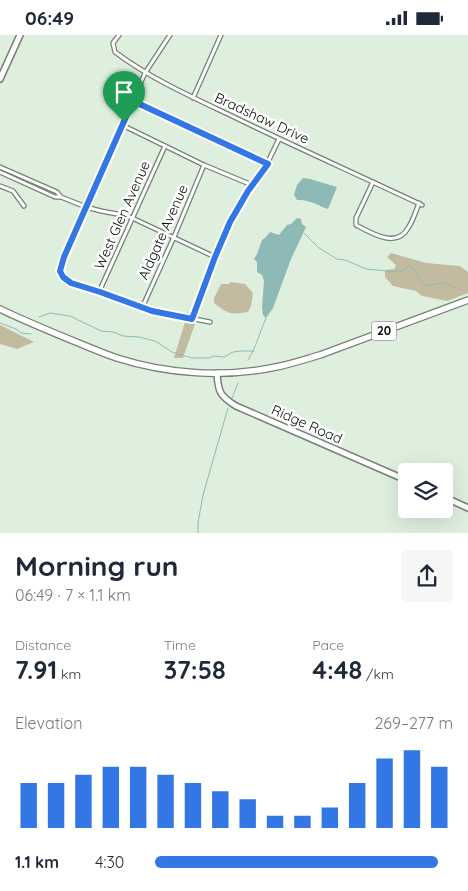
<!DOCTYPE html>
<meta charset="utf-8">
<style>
:root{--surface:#fff;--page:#f6f6f7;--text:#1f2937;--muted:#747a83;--accent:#3277e4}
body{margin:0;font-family:Quicksand,sans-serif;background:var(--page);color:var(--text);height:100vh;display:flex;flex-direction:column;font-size:19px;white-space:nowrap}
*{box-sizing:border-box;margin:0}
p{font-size:16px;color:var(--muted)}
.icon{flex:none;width:28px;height:28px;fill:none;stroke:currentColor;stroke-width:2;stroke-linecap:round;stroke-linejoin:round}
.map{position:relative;height:498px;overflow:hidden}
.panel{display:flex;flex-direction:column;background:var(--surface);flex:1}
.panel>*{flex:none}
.controls{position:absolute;left:398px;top:428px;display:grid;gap:10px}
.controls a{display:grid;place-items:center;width:55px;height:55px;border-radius:5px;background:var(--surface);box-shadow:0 5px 20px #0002;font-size:25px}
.pin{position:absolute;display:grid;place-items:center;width:42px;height:42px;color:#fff;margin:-51px -21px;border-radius:50% 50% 50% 0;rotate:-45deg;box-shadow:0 0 5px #0007}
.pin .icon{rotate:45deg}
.round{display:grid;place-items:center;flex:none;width:52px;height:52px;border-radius:5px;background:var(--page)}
.head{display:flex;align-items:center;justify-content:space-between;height:85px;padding:0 15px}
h1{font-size:28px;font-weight:700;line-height:38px}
.metrics{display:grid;grid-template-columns:repeat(3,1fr);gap:8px;height:85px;padding:5px 15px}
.metrics div{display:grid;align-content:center}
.metrics b{font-size:25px;font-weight:700}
.metrics small{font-size:14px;font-weight:400}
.metrics p{font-size:14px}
.chart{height:140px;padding:10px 15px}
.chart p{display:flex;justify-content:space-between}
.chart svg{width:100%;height:90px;margin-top:5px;stroke:var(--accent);stroke-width:6}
ul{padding:0 15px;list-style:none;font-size:16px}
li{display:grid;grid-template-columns:80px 60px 1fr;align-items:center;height:38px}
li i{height:12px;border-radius:6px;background:var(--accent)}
.status{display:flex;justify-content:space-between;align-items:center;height:35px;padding:0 25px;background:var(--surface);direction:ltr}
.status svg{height:14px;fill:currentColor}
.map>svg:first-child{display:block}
.green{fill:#c2bb9f}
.water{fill:#8dbab6}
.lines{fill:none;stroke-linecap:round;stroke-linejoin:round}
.stream{stroke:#8dbab6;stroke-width:1}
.street-casing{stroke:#748273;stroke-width:5.5}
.secondary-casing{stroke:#748273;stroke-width:8}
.primary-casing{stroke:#748273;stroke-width:8}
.street{stroke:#fff;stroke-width:3}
.secondary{stroke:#fff;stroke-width:5}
.primary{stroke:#fff;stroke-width:5.5}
.route-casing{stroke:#fff;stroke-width:10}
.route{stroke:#3277e4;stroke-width:6}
.labels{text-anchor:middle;stroke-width:5;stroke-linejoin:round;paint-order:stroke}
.shield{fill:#fff;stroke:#535653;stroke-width:1}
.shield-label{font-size:12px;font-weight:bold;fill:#090e09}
.street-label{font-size:14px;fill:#090e09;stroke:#fff}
</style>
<div class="status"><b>06:49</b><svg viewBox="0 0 49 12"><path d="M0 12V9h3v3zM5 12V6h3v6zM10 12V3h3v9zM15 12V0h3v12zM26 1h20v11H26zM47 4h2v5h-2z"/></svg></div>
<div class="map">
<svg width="468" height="499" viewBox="0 0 468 499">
<rect width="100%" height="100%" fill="#dfefde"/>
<g class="green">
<polygon points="391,218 426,228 460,231 468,237 468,258 447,266 422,261 416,256 393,251 385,242 385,235 394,234 396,230 387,222"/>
<path d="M231,247L245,249L253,258L251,271L248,277C231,280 228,279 214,268V263L221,249H229Z"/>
<polygon points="185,287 195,289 183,323 174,323"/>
<polygon points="0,290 34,307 17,314 0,309"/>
</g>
<g class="water">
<path d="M303,143L310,144L337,152L328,174C317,170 309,164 297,165L294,160L297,150Z"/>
<polygon points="297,183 301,184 302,189 306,192 291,224 273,273 266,283 263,280 262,272 264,246 262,240 257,237 257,227 254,224 257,219 262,205 265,203 270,197 279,200 287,190 291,189"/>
</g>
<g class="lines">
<g class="stream">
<path d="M304,198L319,213L337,224L345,225L366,234L399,237L410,231C418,235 418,247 426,250C430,252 431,250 434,249C442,247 447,248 454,253"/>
<polyline points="39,282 50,278 70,281 101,296 113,297 123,301 139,302 155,306 172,317 192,323 209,323 214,321 224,322 233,317 241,316 254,316"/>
<polyline points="0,288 16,294 21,298 31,299"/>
<path d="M248,325C256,312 260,297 266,283"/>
<polyline points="232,363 238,348"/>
<polyline points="198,499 198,488 203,460 228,373"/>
</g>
<defs>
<g id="street">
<path d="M119,0L113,8L115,17C151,44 192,62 232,81C295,112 359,140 422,170"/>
<polyline points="170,0 145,38 64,222 60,236 63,242 71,248 152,276 210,287"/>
<polyline points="193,63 221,0"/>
<polyline points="133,66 268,129"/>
<polyline points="122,90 204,130 252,150"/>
<polyline points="0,132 57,157 61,162"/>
<polyline points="0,137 55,162 61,162 86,172 101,176 128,181 215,222"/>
<path d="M373,147L356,183V190C371,198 397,214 408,193C413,186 416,176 419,168"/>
<polyline points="0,151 13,156 24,171"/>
<polyline points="99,257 165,111"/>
<polyline points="142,273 174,202 204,130"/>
<polyline points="192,284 215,222 230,187 248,156 265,133 279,104"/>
</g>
<g id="secondary">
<polyline points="0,44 20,0"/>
<path d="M217,338C218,357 220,361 236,371L406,445"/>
<polyline points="444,462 468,473"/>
</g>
<path id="primary" d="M0,274C27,287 54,298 81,309C93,314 105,319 117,323C167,339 224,343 276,332C291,329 306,324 320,320L468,265"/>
</defs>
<use href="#street" class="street-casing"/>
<use href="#secondary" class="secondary-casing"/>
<use href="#primary" class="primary-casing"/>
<use href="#street" class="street"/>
<use href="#secondary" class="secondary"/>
<use href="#primary" class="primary"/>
</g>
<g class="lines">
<defs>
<polygon id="route" points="133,66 268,129 248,156 230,187 215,222 192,284 152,276 100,257 71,248 63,242 60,236 64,222"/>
</defs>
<use href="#route" class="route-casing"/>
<use href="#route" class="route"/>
</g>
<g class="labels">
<rect class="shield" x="371.5" y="286.5" width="25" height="19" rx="4"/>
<g class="shield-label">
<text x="384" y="300">20</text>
</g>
<g class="street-label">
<text transform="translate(262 83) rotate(25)" y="5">Bradshaw Drive</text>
<text transform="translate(122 180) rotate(-66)" y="5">West Glen Avenue</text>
<text transform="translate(163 197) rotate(-66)" y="5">Aldgate Avenue</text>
<text transform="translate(307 389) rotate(24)" y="5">Ridge Road</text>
</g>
</g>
</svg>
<div class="controls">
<a><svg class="icon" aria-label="layers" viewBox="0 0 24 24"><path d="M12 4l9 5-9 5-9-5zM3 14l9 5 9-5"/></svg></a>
</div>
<div class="pin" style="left:124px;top:87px;background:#1e9e55"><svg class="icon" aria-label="arrive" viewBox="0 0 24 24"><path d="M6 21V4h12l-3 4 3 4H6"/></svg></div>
</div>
<section class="panel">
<div class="head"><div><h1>Morning run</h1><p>06:49 · 7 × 1.1 km</p></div><a class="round"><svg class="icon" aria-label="share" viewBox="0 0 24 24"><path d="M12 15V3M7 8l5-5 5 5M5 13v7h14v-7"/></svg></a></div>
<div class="metrics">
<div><p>Distance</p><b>7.91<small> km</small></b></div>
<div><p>Time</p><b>37:58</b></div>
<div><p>Pace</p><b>4:48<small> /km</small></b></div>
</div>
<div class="chart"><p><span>Elevation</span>269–277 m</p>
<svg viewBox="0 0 160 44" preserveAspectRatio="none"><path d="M5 44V22M15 44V22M25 44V18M35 44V14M45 44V14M55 44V18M65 44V22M75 44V26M85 44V30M95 44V38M105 44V38M115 44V34M125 44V22M135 44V10M145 44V6M155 44V14"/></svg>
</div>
<ul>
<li><b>1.1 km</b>4:30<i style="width:95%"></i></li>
</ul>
</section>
